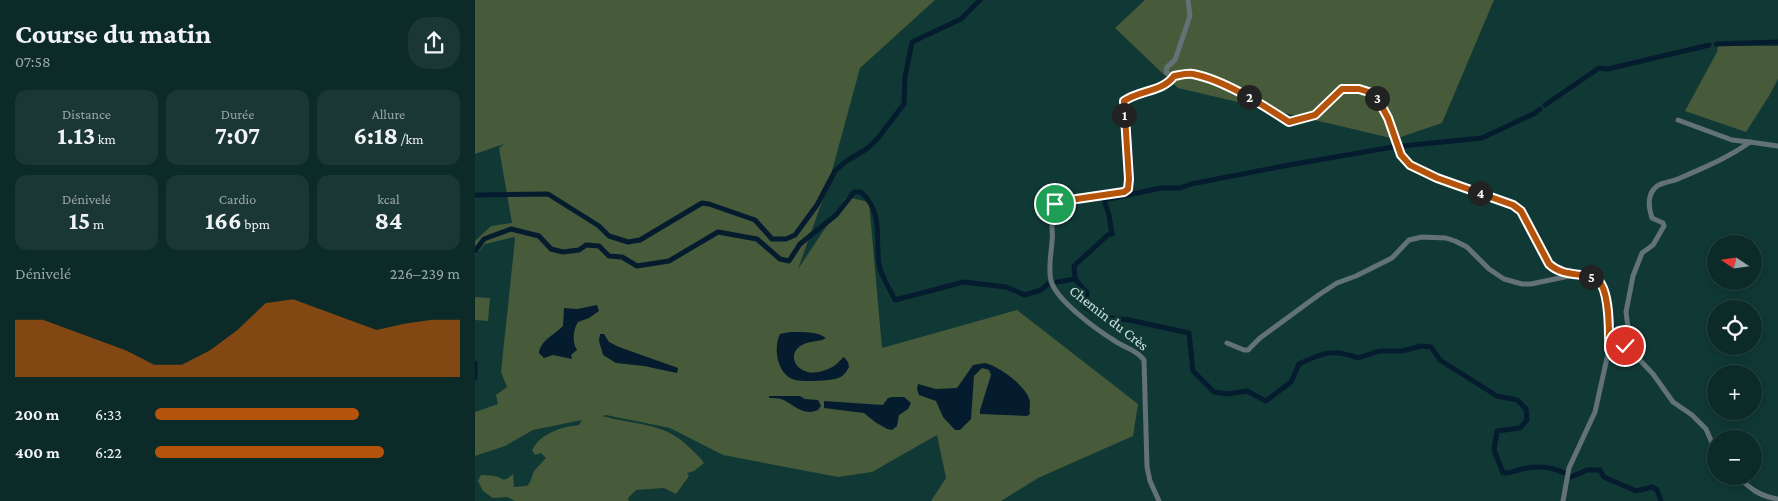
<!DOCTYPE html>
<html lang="fr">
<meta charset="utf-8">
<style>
:root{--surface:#0c2b28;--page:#1a3734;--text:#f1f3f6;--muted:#9aa7a8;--line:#2c4745;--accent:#b45309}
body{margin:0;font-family:"Crimson Pro",serif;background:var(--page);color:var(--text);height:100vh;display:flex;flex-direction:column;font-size:19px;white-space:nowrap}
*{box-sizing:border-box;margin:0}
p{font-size:16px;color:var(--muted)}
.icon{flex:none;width:28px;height:28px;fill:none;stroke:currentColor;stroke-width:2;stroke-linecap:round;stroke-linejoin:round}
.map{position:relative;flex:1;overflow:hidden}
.sheet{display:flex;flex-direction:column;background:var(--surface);width:475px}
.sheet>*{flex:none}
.needle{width:32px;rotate:283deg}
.controls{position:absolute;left:1232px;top:235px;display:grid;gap:10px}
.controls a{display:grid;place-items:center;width:55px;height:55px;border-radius:50%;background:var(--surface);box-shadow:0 2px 12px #0003,0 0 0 1px var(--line);font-size:25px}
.pin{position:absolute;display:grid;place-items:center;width:42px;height:42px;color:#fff;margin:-21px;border:2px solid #fff;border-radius:50%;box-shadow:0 1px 5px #0007}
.km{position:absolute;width:25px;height:25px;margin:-12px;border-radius:50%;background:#222;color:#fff;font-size:14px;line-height:25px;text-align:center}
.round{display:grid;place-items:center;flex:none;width:52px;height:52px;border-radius:20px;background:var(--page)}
.summary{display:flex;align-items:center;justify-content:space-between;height:85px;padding:0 15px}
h1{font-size:28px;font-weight:700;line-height:38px}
.stats{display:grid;grid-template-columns:repeat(3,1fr);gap:8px;height:85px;padding:5px 15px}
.stats div{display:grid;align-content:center;border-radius:12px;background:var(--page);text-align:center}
.stats b{font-size:25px;font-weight:700}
.stats small{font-size:14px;font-weight:400}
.stats p{font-size:14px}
.chart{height:140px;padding:10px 15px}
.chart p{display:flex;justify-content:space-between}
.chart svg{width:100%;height:90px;margin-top:5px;fill:var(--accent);opacity:.7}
ul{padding:0 15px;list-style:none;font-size:16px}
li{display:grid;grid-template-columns:80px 60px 1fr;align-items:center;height:38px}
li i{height:12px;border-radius:6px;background:var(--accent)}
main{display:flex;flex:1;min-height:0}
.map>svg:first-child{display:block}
.green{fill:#475a3a}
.water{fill:#051c2f}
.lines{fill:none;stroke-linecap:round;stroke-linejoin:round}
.canal{stroke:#051c2f;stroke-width:5}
.minor{stroke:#627277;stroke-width:5}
.route-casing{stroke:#fff;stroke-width:10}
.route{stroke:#b45309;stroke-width:6}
.labels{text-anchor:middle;stroke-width:5;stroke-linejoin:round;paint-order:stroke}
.street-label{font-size:15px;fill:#cee3e1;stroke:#103936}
</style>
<main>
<section class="sheet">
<div class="summary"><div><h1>Course du matin</h1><p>07:58</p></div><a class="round"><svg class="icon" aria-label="share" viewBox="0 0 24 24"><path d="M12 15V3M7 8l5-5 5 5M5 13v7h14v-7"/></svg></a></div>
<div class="stats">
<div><p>Distance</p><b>1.13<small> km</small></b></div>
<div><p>Durée</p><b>7:07</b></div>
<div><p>Allure</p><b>6:18<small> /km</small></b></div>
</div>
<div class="stats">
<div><p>Dénivelé</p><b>15<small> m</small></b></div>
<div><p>Cardio</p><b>166<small> bpm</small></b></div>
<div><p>kcal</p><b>84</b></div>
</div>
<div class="chart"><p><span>Dénivelé</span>226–239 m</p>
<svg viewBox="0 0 160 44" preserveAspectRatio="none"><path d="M0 44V16L10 16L20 21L30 26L40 31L50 38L60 38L70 31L80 21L90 8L100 6L110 11L120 16L130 21L140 18L150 16L160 16V44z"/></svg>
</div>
<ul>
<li><b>200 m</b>6:33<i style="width:67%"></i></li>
<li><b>400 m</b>6:22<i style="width:75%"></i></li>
</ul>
</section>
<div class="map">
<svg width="1303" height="501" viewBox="0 0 1303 501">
<rect width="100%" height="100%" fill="#103936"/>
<g class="green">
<path d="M0,0H460L385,68L354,182L323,269L371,197L394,202L407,348L542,310L663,404L658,436L563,478L526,501H456L471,478L462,435L397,472L363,477L248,455L195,428L131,415L127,416C159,425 190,422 215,448C220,453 225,457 229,463L219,471L212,473L214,476L201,494L189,488L161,490L153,498L154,501H40L32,497L18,498L8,491L3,481L6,475C10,475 15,475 19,476C30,478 27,484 38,474L39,487L52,486L55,482L59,471L71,458L66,453L60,455L57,450C66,433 86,427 104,425L107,420L58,430L30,446L0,456V412L23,404L21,395L32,387L26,372L40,239L39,237L10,244L0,255V241L16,226L37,223L24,148L29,144L0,154Z"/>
<polygon points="670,0 1019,0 967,123 920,139 703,88 640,28"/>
<polygon points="1243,46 1303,46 1303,79 1294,96 1271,132 1210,111 1242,52"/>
<polygon points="0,297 15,298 13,321 0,320"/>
</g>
<g class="water">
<path d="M122,305L124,311L114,318L103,322C98,329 97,342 102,350L96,355L97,359L78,355L69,358L64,353C65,341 80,334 88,326L89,308L102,309Z"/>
<path d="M315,332C327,332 342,331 351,338C344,343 332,339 322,349C315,357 321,368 330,371C337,374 347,372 353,369C360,367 364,361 369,357L373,362L374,367C371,372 368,377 363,378C356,381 328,382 320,380C302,375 298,348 305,334Z"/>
<polygon points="125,334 129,334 134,342 144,347 203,368 202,373 169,366 141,363 128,355 124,341"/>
<path d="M510,363C524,366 553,387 555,402C555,406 554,410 555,414L552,416L505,414V410L516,375L514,370L507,368L499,376L496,419L485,430H480L468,417L461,401L444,395L442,389L443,384L461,389L482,388L498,365Z"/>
<path d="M294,396H325L330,399L343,400L346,406L343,410C327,417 318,403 306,399C302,398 298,398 294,398Z"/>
<polygon points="417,397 429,397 436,403 433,409 424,415 422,426 417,430 412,429 400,422 389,413 349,408 349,401 408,405 413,398"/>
</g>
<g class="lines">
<g class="canal">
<polyline points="1241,44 1303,42"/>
<polyline points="1070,105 1124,68 1133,69 1234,45"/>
<polyline points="927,146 1007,138 1060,113 1065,109"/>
<polyline points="0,195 73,194 124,226 134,236 153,242 165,240 227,203 234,204 280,220 297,239 311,239 320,235 342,205 360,171 370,162 393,148 403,138 429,104 430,77 437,42 486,19 505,0"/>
<path d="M0,251L9,239L36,229L64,236L76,249L88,252L104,250L111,245L124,246L134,256L147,257L162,266L194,261L243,232L282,239L305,259L314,261L325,244L361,215L379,192H386C409,213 400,237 404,265C406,276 415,289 420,300L489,282L531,287L550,295L566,290L574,283"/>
<polyline points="600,279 599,266 634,234 637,234 634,215 629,200 686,188 705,188 716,184 814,165 918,147"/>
<path d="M582,282L600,279L612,293L610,307L627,317L654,320L714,333L718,371L739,392L753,394L772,391L791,401L816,382L824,364C847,353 858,348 883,358L904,351H927L946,346L956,347L965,360L1022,396L1042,400L1051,409L1052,420L1045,428L1022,431L1019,450L1028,473C1039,473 1043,469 1052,468C1065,466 1078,467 1089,473"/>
<polyline points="0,363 0,378"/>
<polyline points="1096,477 1112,470 1125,470 1129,477 1161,491 1177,487 1182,490 1186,501"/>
</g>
<g class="minor">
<path d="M713,0L715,16L700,60L692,67L691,72L694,75L716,74L732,78L782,101L814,122L840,115L867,89H884L899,93L913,118L926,155L935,165L961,178L1038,205L1046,211L1074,264C1087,276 1102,273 1118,277C1136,281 1134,334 1134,349"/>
<polyline points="1203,120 1257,140 1275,142"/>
<polyline points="752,343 769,350 773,350 785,338 845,294 862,283 881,276 917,258 934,240 947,237 971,238 980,241 992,247 1014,269 1029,279 1047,284 1056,284 1099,275"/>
<path d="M1150,346L1154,335L1151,312L1158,276L1167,253L1178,245L1189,226L1188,223L1177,218C1174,209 1172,197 1179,189C1184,182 1196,182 1203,179C1228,168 1253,158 1275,142L1303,146"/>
<polyline points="1150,346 1160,355 1178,374 1198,402 1217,415 1231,429 1241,452"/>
<path d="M1262,476C1276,489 1284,496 1303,499"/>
<path d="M684,501L675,481L672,467L669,360C662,350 650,348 640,341C622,330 582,301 576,281C573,269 576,254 577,242C579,229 573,216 580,205L588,201L649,192L653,189L655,179L649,101C664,90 688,92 699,76"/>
<polyline points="1088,501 1094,468 1120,412 1134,349 1150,346"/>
</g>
</g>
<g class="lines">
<defs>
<path id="route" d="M580,204L588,201L649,192L653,189L654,179L649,101C664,90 688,92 699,76C705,75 712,73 718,74C749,80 788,105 814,122L840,115L867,89H884L900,94L913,118L926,155L935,165L962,178L1038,205L1046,211L1074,264C1087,276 1102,273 1118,277C1136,282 1134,333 1134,349L1150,346"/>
</defs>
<use href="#route" class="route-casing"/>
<use href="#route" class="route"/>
</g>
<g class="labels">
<g class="street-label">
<text transform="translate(634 318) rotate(38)" y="5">Chemin du Crès</text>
</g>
</g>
</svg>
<div class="controls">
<a><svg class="needle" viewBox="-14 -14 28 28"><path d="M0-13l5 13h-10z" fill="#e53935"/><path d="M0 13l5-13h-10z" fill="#9aa7a8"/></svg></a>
<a><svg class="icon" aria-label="locate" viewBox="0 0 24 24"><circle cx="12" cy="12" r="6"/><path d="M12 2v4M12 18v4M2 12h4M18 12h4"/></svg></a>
<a>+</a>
<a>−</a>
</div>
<div class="pin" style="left:580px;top:204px;background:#1e9e55"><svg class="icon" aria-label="arrive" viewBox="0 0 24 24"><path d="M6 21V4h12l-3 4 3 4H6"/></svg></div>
<div class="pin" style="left:1150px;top:346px;background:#d93025"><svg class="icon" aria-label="check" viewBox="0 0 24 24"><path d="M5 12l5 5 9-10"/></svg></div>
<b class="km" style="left:649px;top:115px">1</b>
<b class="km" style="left:774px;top:97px">2</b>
<b class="km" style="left:902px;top:98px">3</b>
<b class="km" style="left:1005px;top:193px">4</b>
<b class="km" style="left:1116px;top:277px">5</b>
</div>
</main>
